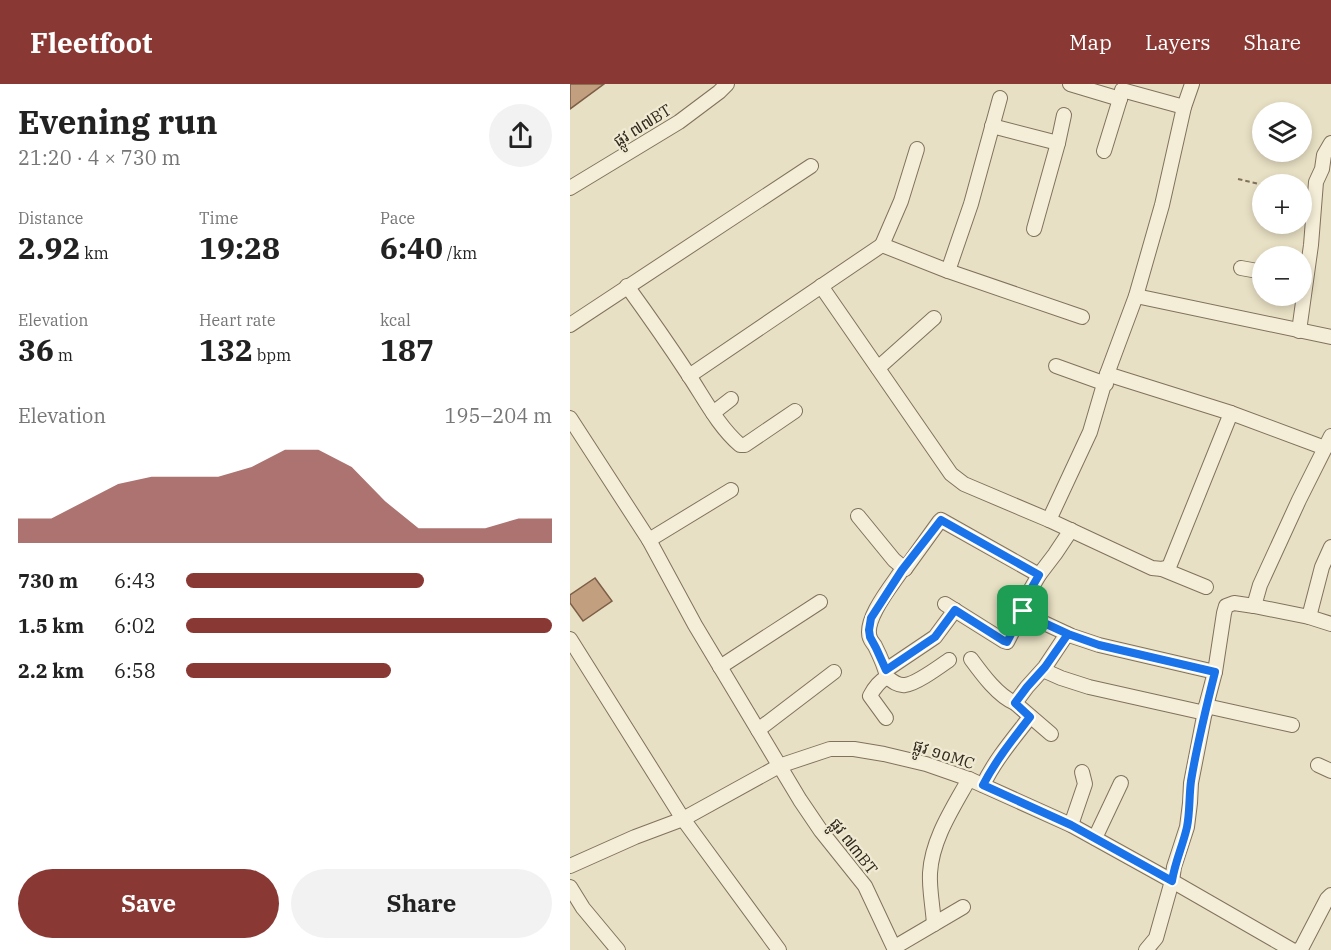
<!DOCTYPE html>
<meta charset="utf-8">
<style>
:root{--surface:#fff;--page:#f2f2f2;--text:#222;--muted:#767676;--accent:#893834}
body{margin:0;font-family:"IBM Plex Serif","Noto Sans Khmer",serif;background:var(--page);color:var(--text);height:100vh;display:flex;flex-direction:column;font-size:22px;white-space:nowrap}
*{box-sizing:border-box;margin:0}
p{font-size:20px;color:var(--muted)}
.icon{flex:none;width:33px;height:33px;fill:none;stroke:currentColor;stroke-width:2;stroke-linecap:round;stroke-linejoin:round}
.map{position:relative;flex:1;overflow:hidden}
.details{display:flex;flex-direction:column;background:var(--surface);width:570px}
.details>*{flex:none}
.fabs{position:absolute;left:682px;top:18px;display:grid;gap:12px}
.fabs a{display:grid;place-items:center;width:60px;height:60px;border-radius:50%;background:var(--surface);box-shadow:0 3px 9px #0003;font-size:30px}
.pin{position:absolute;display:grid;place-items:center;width:51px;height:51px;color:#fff;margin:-26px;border-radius:12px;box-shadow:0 3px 9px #0006}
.round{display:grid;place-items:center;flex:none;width:63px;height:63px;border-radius:32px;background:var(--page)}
.overview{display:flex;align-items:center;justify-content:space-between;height:102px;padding:0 18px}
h1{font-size:33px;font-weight:700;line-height:45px}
.figures{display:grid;grid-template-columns:repeat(3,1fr);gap:9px;height:102px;padding:6px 18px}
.figures div{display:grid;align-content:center}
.figures b{font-size:30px;font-weight:700}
.figures small{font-size:16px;font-weight:400}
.figures p{font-size:16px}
.chart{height:168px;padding:12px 18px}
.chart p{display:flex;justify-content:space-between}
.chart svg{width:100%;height:108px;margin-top:6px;fill:var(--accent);opacity:.7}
.button{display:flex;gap:12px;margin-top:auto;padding:12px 18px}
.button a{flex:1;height:69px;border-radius:36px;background:var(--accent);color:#fff;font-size:24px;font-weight:700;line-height:69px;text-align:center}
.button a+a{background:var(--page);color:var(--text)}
ul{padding:0 18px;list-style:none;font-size:20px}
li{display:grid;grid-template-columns:96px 72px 1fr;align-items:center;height:45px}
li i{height:15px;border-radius:8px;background:var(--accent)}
header{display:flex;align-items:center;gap:36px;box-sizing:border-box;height:84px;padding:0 30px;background:var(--accent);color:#fff}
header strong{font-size:28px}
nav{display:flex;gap:33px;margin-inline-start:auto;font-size:21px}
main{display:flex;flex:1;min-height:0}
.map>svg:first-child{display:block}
.building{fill:#c29f7f;stroke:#7d5f46;stroke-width:1.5}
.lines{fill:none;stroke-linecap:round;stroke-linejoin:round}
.minor-casing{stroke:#81725d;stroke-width:16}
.path{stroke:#81725d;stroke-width:2;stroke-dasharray:4.5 3;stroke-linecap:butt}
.minor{stroke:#f4edd7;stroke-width:14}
.route-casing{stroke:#fff;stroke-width:12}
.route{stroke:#1a73e8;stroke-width:8}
.labels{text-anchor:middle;stroke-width:4.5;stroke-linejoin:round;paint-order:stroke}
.street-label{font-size:16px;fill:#332a1f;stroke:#f1ead3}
</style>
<header>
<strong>Fleetfoot</strong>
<nav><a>Map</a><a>Layers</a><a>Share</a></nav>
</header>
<main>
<section class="details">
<div class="overview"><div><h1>Evening run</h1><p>21:20 · 4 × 730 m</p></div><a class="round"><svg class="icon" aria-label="share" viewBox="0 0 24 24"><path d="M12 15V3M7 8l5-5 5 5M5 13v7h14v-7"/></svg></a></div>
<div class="figures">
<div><p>Distance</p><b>2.92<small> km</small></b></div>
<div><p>Time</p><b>19:28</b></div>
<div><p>Pace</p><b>6:40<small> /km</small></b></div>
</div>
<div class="figures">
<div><p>Elevation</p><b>36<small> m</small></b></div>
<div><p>Heart rate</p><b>132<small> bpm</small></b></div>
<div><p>kcal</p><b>187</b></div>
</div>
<div class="chart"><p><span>Elevation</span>195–204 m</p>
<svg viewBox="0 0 160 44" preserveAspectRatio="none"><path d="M0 44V34L10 34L20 27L30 20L40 17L50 17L60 17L70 13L80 6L90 6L100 13L110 27L120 38L130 38L140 38L150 34L160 34V44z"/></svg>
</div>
<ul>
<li><b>730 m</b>6:43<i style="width:65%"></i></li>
<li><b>1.5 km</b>6:02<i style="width:100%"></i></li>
<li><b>2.2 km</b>6:58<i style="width:56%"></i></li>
</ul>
<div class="button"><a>Save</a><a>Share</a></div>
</section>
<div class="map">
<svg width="761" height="866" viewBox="0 0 761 866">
<rect width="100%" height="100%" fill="#e8e0c4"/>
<g class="building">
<polygon points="0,0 34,0 0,25"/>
<polygon points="25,494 42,517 13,537 0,519 0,511"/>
</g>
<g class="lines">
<defs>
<g id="minor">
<polyline points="500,0 550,15"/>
<polyline points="422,42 488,59"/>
<polyline points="534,67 550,15 552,6 614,23"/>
<polyline points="0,104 109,38 149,8 157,0"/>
<polyline points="464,145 488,59 494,31"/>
<polyline points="312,161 331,117 347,65"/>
<polyline points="671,184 693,188"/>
<polyline points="378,187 401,120 430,14"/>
<path d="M57,202C78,231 99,261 118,290C134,314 148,342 170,361H175L225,327"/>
<polyline points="251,202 381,390 394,400 479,436 582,484 592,485 599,483 661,329"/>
<polyline points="566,212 761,253"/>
<polyline points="0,241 241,82"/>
<polyline points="729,247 741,161 746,98 752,85 754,71 761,59"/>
<polyline points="486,282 536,300"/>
<polyline points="308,284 364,234"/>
<polyline points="537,290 661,329 755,364"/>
<polyline points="119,292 312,161 378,187 512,233"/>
<polyline points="143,329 161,315"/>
<polyline points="0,334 79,456 125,541 230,716 251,747 295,802 325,866"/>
<polyline points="288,432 324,476 335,485"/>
<polyline points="479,436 520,348 537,290 566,212 592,121 614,23 622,0"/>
<polyline points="79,456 161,406"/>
<polyline points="592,485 636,503"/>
<polyline points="375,520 434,557 437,558 453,527 454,517 469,491 485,470 501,446"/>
<polyline points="684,522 690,501 729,416 761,352"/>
<polyline points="453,527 459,532 502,552 529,561 645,588"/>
<polyline points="739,533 752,483 761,463"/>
<polyline points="0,555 113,735 209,866"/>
<path d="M401,575C412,590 428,612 445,619L481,650"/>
<path d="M379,576C369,583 346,600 335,601C328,602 322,597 317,593C315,582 310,572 305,562C303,559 301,557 300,554C293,536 322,501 332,486L335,485L369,438L371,436L373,437L469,491"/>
<polyline points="150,583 250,518"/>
<polyline points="316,586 365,553 385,526"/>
<polyline points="473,586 491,594 519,603 635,629"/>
<polyline points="445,619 457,603 475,583 497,550"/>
<polyline points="636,622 722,641"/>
<path d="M316,634L300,612C304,604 310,597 317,593"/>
<polyline points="188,646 264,588"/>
<polyline points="748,681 761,687"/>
<path d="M413,701C425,676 443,655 460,633"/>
<polyline points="501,741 515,700 512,688"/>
<polyline points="525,754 551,699"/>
<polyline points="0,782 65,753 113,735 209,682 260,665 284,665 314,670 356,680 399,695 501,741 602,797 722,866"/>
<polyline points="0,803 13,824 48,866"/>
<path d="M364,840C363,824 359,804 360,789C362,755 383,724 399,695"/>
<polyline points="325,863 393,823"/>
<polyline points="576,866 586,854 602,797 604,783 617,743 620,719 621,699 636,622 645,588 654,529 656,522 664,519 684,522 739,533 761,540"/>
<polyline points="729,866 732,863 757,815 761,811"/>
</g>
</defs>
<use href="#minor" class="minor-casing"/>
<polyline class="path" points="668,95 693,101"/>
<use href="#minor" class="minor"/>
</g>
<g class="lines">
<defs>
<path id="route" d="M453,527L437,558L434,557L385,526L365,553L316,586L306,564L300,553L299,546L301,534L332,486L371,436L469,491L454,517L453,527L459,532L498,550L475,583L457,603L445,619L460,633C443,655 426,676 413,701L501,741L602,797C605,778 613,761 617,743C620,728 619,712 621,697C627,660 636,624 645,588L529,561L498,550L459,532L453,527"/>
</defs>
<use href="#route" class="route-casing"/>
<use href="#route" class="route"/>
</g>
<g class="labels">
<g class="street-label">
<text transform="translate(72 41) rotate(-32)" y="6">ផ្លូវ ៧៧BT</text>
<text transform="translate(374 670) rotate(18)" y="6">ផ្លូវ ១០MC</text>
<text transform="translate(284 762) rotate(52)" y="6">ផ្លូវ ៧៣BT</text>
</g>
</g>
</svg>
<div class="fabs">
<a><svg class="icon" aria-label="layers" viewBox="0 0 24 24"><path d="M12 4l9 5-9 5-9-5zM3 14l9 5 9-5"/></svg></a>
<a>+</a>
<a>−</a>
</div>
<div class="pin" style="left:453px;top:527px;background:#1e9e55"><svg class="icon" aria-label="arrive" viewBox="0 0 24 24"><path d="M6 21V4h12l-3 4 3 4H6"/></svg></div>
</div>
</main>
